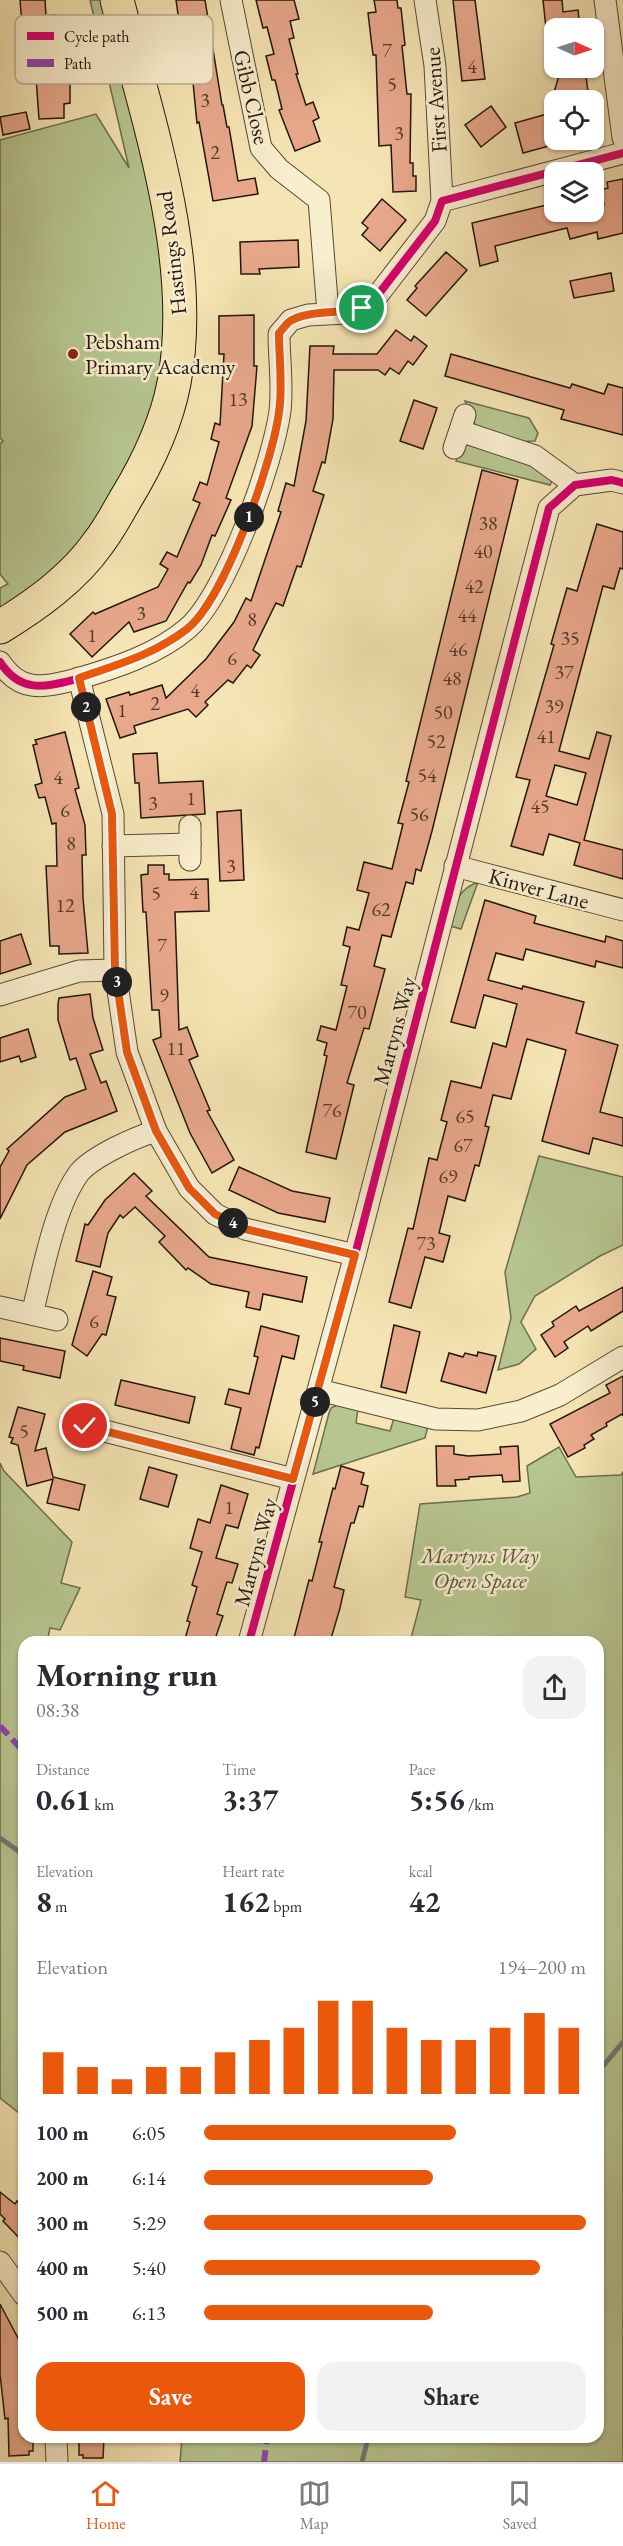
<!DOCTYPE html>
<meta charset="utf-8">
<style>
:root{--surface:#fff;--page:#f2f2f3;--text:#2b2b33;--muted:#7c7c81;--line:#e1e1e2;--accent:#ea580c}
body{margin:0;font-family:"EB Garamond",serif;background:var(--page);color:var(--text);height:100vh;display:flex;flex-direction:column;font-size:22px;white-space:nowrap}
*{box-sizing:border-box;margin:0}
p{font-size:20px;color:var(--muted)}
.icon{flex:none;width:33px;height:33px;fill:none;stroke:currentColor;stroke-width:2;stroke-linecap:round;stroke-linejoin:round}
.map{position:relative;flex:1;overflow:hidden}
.sheet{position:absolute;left:18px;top:1636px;width:586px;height:807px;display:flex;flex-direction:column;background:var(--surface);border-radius:18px;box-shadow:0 2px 4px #0004}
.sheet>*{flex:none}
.needle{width:39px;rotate:93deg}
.tools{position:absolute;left:544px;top:18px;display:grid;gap:12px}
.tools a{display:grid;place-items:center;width:60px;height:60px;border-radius:12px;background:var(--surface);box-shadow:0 2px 4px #0004;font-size:30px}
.pin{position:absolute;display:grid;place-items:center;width:51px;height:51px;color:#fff;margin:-26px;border:3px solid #fff;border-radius:50%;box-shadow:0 2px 6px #0007}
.km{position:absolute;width:30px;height:30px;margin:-15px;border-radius:50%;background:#222;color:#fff;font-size:16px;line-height:30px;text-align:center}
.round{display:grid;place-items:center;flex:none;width:63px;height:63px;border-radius:18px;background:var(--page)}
.summary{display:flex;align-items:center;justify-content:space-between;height:102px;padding:0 18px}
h1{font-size:33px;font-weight:700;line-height:45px}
.figures{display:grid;grid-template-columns:repeat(3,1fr);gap:9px;height:102px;padding:6px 18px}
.figures div{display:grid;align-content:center}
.figures b{font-size:30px;font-weight:700}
.figures small{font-size:16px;font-weight:400}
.figures p{font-size:16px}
.chart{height:168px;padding:12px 18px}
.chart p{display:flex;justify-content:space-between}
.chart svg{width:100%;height:108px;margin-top:6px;stroke:var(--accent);stroke-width:6}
.primary-button{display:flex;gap:12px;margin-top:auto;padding:12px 18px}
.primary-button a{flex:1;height:69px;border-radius:18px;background:var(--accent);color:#fff;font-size:24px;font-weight:700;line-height:69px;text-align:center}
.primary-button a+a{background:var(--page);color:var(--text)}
ul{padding:0 18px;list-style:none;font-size:20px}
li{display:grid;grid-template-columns:96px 72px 1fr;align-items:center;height:45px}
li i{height:15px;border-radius:8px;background:var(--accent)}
.menu{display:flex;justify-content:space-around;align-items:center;height:84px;border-top:2px solid var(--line);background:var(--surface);font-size:16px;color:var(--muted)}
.menu a{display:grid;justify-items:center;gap:3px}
.menu .active{color:var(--accent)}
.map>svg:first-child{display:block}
.green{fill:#b7c691;stroke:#6c6e4e;stroke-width:1.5}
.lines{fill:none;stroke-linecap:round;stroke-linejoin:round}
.stream{stroke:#6e7a73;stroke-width:5}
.building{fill:#e9a88c;stroke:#22160c;stroke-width:1.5;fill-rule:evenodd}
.street-casing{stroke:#574a36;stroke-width:23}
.primary-casing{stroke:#22160c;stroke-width:35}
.street{stroke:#f9eece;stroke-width:21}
.primary{stroke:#f6e5b4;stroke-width:33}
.quiet{stroke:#8e44ad;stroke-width:6;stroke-dasharray:12 6;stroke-linecap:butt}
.cycleway-casing{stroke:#f9eece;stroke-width:11}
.cycleway{stroke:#d6006c;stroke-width:8}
.route-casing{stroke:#fff;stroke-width:12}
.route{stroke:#ea580c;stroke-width:8}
.poi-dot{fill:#8f2418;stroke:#f9eece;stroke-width:2}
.labels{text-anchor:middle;stroke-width:5;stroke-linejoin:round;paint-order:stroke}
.number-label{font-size:20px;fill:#543a2c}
.street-label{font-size:22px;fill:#22160c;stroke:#f9eece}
.poi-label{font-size:22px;fill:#22160c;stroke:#f9eece;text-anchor:start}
.park-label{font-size:22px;font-style:italic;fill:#56543b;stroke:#f9eece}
.key{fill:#f9eece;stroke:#b8ad94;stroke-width:1.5}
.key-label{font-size:16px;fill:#22160c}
</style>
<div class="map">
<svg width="623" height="2462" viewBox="0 0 623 2462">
<rect width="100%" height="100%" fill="#f6e5b4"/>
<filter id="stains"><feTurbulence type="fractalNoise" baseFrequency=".00333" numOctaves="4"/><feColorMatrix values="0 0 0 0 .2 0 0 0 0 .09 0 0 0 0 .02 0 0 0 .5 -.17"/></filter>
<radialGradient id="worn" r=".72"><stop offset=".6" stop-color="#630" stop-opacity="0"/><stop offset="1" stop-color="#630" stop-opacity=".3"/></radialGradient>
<g class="green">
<polygon points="90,0 107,0 156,205 166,273 161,386 133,463 63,566 0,612 0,588 8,584 0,574 0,444 3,441 0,438 0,140 96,114 129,168"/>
<polygon points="465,401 529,418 538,433 535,441 513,442 477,429"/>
<polygon points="470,440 531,463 553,479 550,485 456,461 459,450"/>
<path d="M478,882L461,929L450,926C456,904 455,891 478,882Z"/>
<polygon points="539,1156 623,1177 623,1245 600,1256 535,1296 521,1322 536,1349 519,1364 498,1370 511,1318 505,1272"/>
<polygon points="339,1404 358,1409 356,1423 390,1431 394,1418 428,1426 425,1438 313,1474 329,1413 331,1408"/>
<polygon points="559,1447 576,1477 621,1475 623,1472 623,2462 180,2462 182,2438 598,2438 598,1642 410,1642 421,1600 405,1597 420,1504 517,1497 530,1493 527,1466"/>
<polygon points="0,1463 4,1471 72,1542 61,1583 80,1588 60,1630 50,1628 47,1642 24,1642 24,2117 0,2098"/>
</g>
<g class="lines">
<g class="stream">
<polyline points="0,1838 24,1855"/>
<polyline points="598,2072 623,2042"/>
<polyline points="362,2462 368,2438"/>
</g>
</g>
<g class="building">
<polygon points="20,0 45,0 46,16 56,15 58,48 67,47 70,82 70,103 64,104 64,118 39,119 33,35 23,36"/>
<polygon points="176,0 205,0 222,105 223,105 227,127 229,127 238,181 255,178 258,194 213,201 199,122 197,123 191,62 185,63"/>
<polygon points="256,0 294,0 299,19 290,21 294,38 289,39 298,74 296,74 306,105 313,102 319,118 313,121 320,141 295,151 279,110 282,109 275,80 272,80 266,56 274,54 267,27 263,28"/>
<polygon points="374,0 397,0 398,8 401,8 405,45 402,46 407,94 411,94 410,163 413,163 413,176 416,176 416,191 393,192 391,145 379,146 376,55 373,55 368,13 376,12"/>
<polygon points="453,0 475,0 485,79 462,81"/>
<polygon points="543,0 562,0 563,12 578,10 580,28 546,28"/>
<polygon points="558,68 585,68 589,100 554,92 559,76"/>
<polygon points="491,106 506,127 481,147 465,125"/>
<polygon points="26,112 30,129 3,135 0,117"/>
<polygon points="547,114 554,140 548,142 549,146 523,153 515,123"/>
<polygon points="623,179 623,233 598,239 597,232 570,239 567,228 534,236 495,246 498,261 480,266 472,223 555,203 555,212 594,212 594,207 604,205 601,190 608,188 607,182"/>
<polygon points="382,199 406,220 380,251 362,235 368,228 362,223"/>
<polygon points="298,240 299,267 259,269 260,274 241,274 240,242"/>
<polygon points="446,252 467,270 426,316 407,300 417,288 415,286"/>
<polygon points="611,273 614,291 574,298 570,281"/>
<polygon points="254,315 254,366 257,366 252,426 226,498 231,500 215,536 212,535 201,565 190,583 188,582 166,621 134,632 129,622 92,657 70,634 93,612 95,614 158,587 168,569 160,564 167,552 177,557 200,503 193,500 200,482 207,485 219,442 211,439 215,423 220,425 224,354 219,354 219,316"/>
<polygon points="396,330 411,341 414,336 427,346 413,365 408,361 399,374 390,368 385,375 378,370 334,370 333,419 325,463 322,462 313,491 324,495 301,567 297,566 283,606 276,603 253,650 260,655 251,668 247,665 233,683 228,680 205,702 208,705 196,717 188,709 134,726 136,733 120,738 106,699 129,692 130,695 162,685 166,698 206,659 234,622 246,598 251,601 281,512 278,511 286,483 294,486 306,421 310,346 334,346 333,354 377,354"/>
<polygon points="451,354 570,388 572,384 604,394 608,384 623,388 623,435 561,419 564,410 445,376"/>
<polygon points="414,400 437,408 423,449 400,441"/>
<polygon points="482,470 518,480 432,831 421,871 416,869 413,884 406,882 391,937 382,935 374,966 385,969 369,1029 364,1028 347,1083 354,1085 336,1159 306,1152 327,1056 324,1055 327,1043 317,1040 321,1026 336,1030 347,986 341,985 350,947 343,945 347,927 359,930 369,893 357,890 364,862 392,869 403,824 398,823 409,782 406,781"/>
<path d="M597,524L623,532V569L620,568L614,589L603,586L559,751L589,759L597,732L611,736L584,840L623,850V879L574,865L580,843L549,834L543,855L511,846L530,780L516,777L554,645L551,644L567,588L577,591ZM555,765L586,773L577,805L546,796Z"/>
<polygon points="65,732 79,788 75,789 85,825 86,855 82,855 83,898 88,953 59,954 59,946 50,946 46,866 57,866 56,823 52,824 45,797 39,798 35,785 42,783 33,745 37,744 35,740"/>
<polygon points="157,753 159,783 203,781 205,814 141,818 139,783 135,783 133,754"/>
<polygon points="241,810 244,880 220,881 217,812"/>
<polygon points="148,865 164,865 164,874 169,874 169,880 208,879 209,911 175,912 179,1030 187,1027 198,1056 189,1060 210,1110 207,1111 234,1160 212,1173 190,1133 153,1040 161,1037 159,1010 152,1010 146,912 143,912 141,875 148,874"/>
<polygon points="485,900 536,916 534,923 605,942 606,936 623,941 623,968 596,961 595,967 526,949 523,960 496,953 488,980 522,989 523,986 584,1002 576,1033 618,1045 600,1112 623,1118 623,1146 593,1138 589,1154 542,1141 566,1050 527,1039 511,1099 493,1095 485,1126 489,1127 479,1166 475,1165 465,1201 448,1196 439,1233 450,1236 443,1262 425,1257 411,1308 389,1302 408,1228 413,1229 429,1158 437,1160 447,1122 441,1120 451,1081 481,1088 493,1043 506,1047 517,1004 484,995 475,1028 451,1022"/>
<polygon points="21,934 31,964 0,974 0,941"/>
<polygon points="90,994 93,1018 103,1050 90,1054 101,1083 106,1081 117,1111 65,1132 27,1165 0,1219 0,1167 9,1151 7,1149 65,1097 86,1089 76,1058 70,1060 58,1020 58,1004 59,998"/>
<polygon points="28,1029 36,1057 21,1062 19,1056 0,1062 0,1038"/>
<polygon points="239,1167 292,1191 330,1198 325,1222 278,1213 229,1190"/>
<polygon points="134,1173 152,1191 146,1196 209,1257 307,1277 302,1302 263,1294 260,1310 246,1307 249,1292 211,1284 188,1268 186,1270 159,1242 165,1236 135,1207 123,1218 120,1215 108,1233 100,1267 76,1261 85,1224 88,1225 105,1200"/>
<polygon points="93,1271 112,1277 107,1295 116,1297 106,1335 102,1334 87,1356 72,1345"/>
<polygon points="623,1287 623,1311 591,1331 588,1326 564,1342 568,1348 555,1357 541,1335 554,1326 552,1322 576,1306 579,1311"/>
<polygon points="394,1325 420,1332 406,1393 381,1387"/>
<polygon points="261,1326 299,1336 294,1359 282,1356 259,1448 256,1447 254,1455 231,1449 241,1408 225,1404 229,1389 249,1394 258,1357 254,1356"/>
<polygon points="0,1338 65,1351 60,1378 23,1370 24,1366 0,1361"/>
<polygon points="478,1352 496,1356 486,1393 441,1381 449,1353 463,1357 465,1353 477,1356"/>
<polygon points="623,1376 623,1416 622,1414 606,1423 607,1426 591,1435 594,1439 584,1445 585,1448 568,1457 550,1424 610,1393 606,1385"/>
<polygon points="121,1380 195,1397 189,1423 115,1405"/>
<polygon points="18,1407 45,1414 35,1451 46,1448 53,1477 85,1485 79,1510 47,1503 53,1479 27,1486 18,1445 11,1443 13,1438 9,1437"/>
<polygon points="436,1446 454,1446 454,1454 468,1456 501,1454 500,1447 518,1446 520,1481 503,1482 502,1475 469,1477 469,1479 455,1480 456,1486 437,1486"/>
<polygon points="341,1466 364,1473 361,1484 368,1486 363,1507 359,1506 354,1523 351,1523 334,1587 344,1590 340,1608 330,1642 293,1642 309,1580 312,1581 322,1542 319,1542 333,1488 335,1489"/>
<polygon points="149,1467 177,1475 168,1507 140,1499"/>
<polygon points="221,1485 248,1494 238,1528 226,1525 216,1558 238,1564 232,1583 227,1582 217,1614 223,1616 214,1642 184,1642 190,1622 187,1621 197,1587 192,1585 202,1552 190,1548 198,1519 210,1523"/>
<polygon points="0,2192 15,2204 17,2201 24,2208 24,2243 3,2221 5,2219 0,2214"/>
<polygon points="0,2304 19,2340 24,2371 24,2438 33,2438 33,2451 29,2451 29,2455 9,2456 8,2418 5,2419 0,2374"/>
<polygon points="79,2438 104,2438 103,2458 83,2458 83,2455 79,2455"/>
</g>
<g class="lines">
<defs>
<g id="street">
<polyline points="231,0 261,148 279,169 319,200 328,313"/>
<polyline points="425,0 435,66 442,201"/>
<polyline points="605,0 623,138"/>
<polyline points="460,431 535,456 575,485"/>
<polyline points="454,448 465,415"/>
<path d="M0,662C21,694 45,687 77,679C115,668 158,654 188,628C226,595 273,462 280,411C283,386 279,359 279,334L291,320L308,315L346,313L362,308L374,300L435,221L442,201L623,153"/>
<polyline points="79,678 113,814 115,970 127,1052 156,1131 189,1188 215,1214 245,1229 355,1255"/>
<polyline points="113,846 190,844"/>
<polyline points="190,860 190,826"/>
<polyline points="455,866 623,910"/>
<polyline points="0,995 79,971 115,970"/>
<polyline points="0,1307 57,1320"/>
<path d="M32,1314C43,1272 54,1207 79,1173C93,1156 136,1137 156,1131"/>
<polyline points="319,1390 436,1419 478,1420 521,1411 560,1395 623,1357"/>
<polyline points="85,1426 293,1479"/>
<polyline points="249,1642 355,1255 549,508 575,485 612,480 623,483"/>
<polyline points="0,2262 24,2295"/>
<polyline points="56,2438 57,2462"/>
</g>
<path id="primary" d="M0,627C36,605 74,578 99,542C109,529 117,514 125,500C147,464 166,425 174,383C197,261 147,118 117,0"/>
</defs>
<use href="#street" class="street-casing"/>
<use href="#primary" class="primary-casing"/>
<use href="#street" class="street"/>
<use href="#primary" class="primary"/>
<g class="quiet">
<polyline points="0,1726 24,1752"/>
<polyline points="264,2462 267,2438"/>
</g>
<defs>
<g id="cycleway">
<path d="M0,662C21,694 45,687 77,679C115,668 158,654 188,628C226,595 273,462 280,411C283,386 279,359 279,334L291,320L308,315L346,313L362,308L374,300L435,221L442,201L623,153"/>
<polyline points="249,1642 355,1255 549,508 575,485 612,480 623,483"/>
</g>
</defs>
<use href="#cycleway" class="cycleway-casing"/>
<use href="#cycleway" class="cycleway"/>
</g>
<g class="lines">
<defs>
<path id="route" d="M85,1426L293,1479L355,1255L245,1229L215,1214L189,1188L156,1131L127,1052L115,970L112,814L79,678C119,664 153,655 187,629C225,599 273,460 279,412C283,387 279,359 279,333C283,329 287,322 292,320C310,310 341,314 362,308"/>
</defs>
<use href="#route" class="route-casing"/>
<use href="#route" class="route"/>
</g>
<circle class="poi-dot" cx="73" cy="354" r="6"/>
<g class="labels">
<g class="number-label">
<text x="387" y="57">7</text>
<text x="472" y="73">4</text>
<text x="392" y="91">5</text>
<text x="205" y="107">3</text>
<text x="399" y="140">3</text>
<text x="215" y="159">2</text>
<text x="238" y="406">13</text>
<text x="488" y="530">38</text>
<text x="483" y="558">40</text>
<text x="474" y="593">42</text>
<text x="141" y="620">3</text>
<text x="467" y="622">44</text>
<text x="252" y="626">8</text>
<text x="92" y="642">1</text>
<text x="570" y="645">35</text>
<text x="458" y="656">46</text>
<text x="232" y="665">6</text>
<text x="564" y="679">37</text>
<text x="452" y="685">48</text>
<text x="195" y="697">4</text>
<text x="155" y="710">2</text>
<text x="554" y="713">39</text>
<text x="122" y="717">1</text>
<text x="443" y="719">50</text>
<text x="546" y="743">41</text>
<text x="436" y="748">52</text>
<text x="427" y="782">54</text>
<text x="58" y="784">4</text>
<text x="191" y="805">1</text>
<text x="153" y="810">3</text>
<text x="540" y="813">45</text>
<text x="65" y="817">6</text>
<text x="419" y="821">56</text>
<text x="71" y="850">8</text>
<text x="231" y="873">3</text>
<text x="194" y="899">4</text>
<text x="156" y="900">5</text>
<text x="65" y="912">12</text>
<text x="381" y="916">62</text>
<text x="162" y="952">7</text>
<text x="164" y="1002">9</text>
<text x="357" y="1019">70</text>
<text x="176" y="1055">11</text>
<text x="332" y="1117">76</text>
<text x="465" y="1123">65</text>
<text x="463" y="1152">67</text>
<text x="448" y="1183">69</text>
<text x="426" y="1250">73</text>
<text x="94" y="1328">6</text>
<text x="24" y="1438">5</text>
<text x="229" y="1514">1</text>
</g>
<g class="street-label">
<text transform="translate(252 97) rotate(77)" y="8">Gibb Close</text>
<text transform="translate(435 100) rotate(-94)" y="8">First Avenue</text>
<text transform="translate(171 253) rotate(-97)" y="8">Hastings Road</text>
<text transform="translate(539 888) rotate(15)" y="8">Kinver Lane</text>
<text transform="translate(394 1031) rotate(-75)" y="8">Martyns Way</text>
<text transform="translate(255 1552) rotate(-75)" y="8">Martyns Way</text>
</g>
<g class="poi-label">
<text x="85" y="349">Pebsham<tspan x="85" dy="25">Primary Academy</tspan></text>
</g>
<g class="park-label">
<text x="480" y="1563">Martyns Way<tspan x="480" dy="25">Open Space</tspan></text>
</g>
</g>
<rect x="15" y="15" width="198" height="69" rx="9" class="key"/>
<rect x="27" y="32" width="27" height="8" fill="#d6006c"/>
<rect x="27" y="59" width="27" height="8" fill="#8e44ad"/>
<g class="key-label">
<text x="64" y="42">Cycle path</text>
<text x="64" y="69">Path</text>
</g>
<rect width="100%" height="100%" filter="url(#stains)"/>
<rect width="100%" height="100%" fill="url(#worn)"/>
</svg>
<div class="tools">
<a><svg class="needle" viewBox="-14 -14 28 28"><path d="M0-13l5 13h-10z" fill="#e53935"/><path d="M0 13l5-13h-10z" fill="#7c7c81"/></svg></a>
<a><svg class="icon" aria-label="locate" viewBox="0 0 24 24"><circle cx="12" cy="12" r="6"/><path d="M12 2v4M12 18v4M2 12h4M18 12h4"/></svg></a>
<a><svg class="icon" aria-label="layers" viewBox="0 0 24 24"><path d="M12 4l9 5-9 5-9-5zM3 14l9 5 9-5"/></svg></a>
</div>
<div class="pin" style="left:362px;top:308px;background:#1e9e55"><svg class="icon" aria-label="arrive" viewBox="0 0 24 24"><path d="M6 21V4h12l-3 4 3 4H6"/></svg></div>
<div class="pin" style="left:85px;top:1426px;background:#d93025"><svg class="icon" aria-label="check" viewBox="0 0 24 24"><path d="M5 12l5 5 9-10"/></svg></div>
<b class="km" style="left:249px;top:517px">1</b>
<b class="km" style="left:86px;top:707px">2</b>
<b class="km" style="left:117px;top:982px">3</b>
<b class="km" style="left:233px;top:1223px">4</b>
<b class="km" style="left:315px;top:1402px">5</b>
<section class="sheet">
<div class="summary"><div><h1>Morning run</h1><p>08:38</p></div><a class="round"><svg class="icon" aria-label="share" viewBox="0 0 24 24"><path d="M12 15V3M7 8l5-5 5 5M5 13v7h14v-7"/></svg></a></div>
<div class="figures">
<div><p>Distance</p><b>0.61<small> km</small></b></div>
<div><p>Time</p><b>3:37</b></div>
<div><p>Pace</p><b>5:56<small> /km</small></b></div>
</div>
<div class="figures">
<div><p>Elevation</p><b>8<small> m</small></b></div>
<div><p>Heart rate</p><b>162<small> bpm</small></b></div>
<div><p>kcal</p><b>42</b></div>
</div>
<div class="chart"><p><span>Elevation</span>194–200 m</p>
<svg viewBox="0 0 160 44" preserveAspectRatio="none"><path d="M5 44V27M15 44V33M25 44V38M35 44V33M45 44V33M55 44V27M65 44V22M75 44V17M85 44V6M95 44V6M105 44V17M115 44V22M125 44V22M135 44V17M145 44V11M155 44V17"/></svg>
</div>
<ul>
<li><b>100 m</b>6:05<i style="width:66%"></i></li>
<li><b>200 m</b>6:14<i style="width:60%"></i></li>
<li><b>300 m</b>5:29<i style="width:100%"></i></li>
<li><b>400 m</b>5:40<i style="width:88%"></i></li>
<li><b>500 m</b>6:13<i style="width:60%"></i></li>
</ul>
<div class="primary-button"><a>Save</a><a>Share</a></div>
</section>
</div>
<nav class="menu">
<a class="active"><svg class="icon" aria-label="home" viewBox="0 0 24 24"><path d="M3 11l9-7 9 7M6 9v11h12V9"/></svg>Home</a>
<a><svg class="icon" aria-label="map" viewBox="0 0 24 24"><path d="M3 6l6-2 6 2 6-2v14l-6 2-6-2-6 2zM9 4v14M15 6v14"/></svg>Map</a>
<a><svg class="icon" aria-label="saved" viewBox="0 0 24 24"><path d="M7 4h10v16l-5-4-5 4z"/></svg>Saved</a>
</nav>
